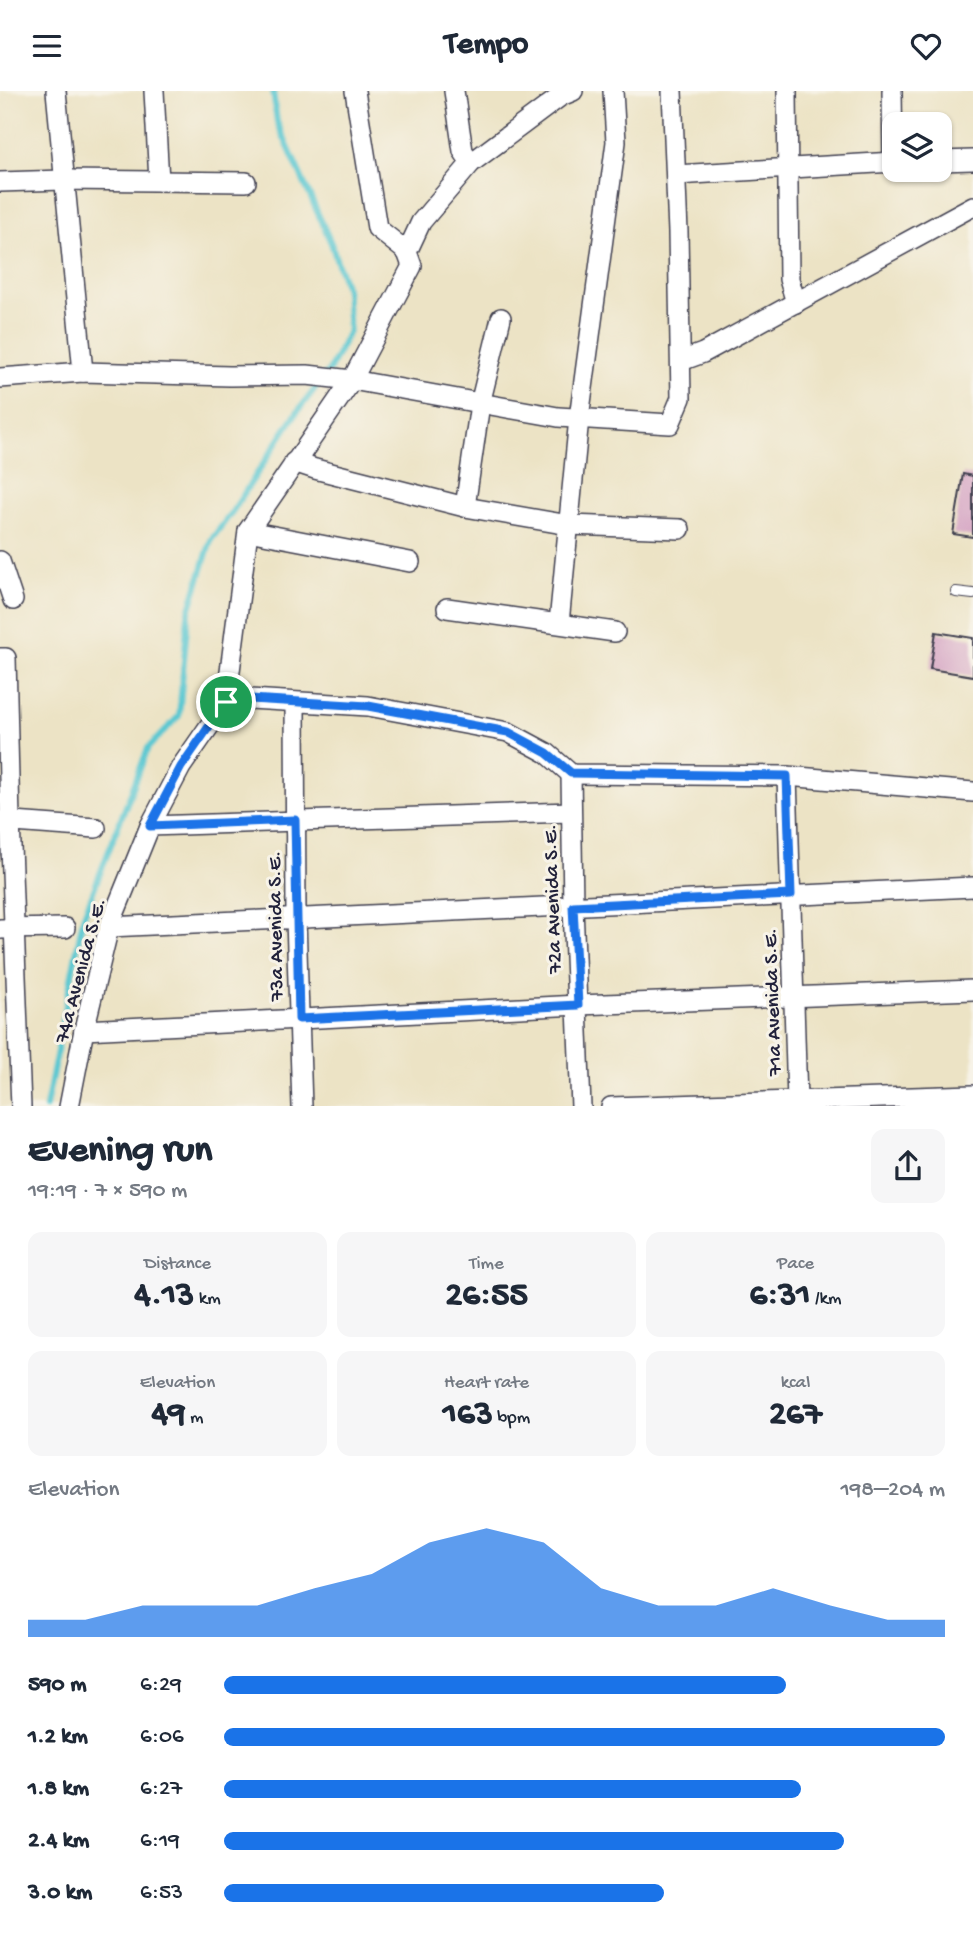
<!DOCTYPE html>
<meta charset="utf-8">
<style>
:root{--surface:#fff;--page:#f6f6f7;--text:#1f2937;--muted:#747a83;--accent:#1a73e8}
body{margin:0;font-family:"Gochi Hand",sans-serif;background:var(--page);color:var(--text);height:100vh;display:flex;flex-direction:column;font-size:26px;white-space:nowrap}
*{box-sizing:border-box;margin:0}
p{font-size:23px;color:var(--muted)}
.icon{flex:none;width:38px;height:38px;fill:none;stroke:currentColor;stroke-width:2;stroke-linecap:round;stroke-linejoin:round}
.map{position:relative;height:1015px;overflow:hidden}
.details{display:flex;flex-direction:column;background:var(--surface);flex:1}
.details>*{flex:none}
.tools{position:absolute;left:882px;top:21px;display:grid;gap:14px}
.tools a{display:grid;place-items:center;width:70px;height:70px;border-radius:14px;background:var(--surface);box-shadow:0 2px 5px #0004;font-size:35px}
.pin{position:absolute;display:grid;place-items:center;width:60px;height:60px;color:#fff;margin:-30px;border:4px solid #fff;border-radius:50%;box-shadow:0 2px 7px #0007}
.round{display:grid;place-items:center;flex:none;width:74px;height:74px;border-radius:14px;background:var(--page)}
.head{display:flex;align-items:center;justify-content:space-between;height:119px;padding:0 28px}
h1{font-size:38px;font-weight:700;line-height:52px}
.stats{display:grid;grid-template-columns:repeat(3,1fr);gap:10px;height:119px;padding:7px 28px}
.stats div{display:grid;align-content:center;border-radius:14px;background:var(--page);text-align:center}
.stats b{font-size:35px;font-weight:700}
.stats small{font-size:19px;font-weight:400}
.stats p{font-size:19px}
.chart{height:196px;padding:14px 28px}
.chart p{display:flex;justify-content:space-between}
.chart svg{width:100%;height:126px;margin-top:7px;fill:var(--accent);opacity:.7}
ul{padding:0 28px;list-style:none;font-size:23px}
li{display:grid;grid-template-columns:112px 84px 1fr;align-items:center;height:52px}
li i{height:18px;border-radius:9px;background:var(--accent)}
header{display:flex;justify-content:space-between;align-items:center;height:91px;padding:0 28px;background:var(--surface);font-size:32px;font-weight:700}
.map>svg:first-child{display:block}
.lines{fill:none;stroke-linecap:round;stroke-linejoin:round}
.stream{stroke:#5bc8d1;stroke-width:6}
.building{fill:#d4a2c2}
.service-casing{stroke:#403f50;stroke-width:12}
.minor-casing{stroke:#403f50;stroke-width:22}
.service{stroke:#fff;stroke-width:10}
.minor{stroke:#fff;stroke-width:19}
.route-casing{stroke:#fff;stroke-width:14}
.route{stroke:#1a73e8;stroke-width:9}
.labels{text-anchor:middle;stroke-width:6;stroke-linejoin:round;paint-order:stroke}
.street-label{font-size:21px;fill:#22223b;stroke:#f7f3e8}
</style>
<header><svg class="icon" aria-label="menu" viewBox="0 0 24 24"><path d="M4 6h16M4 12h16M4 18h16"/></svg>Tempo<svg class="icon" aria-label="heart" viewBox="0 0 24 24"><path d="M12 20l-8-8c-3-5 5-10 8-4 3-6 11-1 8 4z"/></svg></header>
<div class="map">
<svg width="973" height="1016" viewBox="0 0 973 1016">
<rect width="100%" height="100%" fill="#f7f3e8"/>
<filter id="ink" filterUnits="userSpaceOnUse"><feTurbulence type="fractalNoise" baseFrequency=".0143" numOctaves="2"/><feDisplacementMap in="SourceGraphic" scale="14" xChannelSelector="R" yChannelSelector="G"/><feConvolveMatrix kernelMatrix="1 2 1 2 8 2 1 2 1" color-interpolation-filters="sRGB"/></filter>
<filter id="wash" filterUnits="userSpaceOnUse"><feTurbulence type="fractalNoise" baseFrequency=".00686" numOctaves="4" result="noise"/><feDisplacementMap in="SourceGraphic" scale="28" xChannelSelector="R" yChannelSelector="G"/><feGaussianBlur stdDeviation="1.57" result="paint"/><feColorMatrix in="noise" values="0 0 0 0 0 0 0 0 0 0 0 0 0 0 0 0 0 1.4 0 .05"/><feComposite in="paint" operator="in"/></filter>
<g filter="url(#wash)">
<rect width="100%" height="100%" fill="#ece3c5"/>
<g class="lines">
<polyline class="stream" points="46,1016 83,827 148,657 179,625 188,524 211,449 232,421 295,324 330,278 349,240 346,198 331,152 277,31 273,0"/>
</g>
<g id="blocks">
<g class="building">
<polygon points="963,383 973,385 973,446 953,443"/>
<polygon points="936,541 973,547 973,585 930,578"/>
</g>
</g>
</g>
<g filter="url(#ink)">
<use href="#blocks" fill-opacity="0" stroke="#403f50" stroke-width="2"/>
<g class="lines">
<defs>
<polyline id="service" points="956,501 973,503"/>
<g id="minor">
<polyline points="56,0 83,281"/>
<polyline points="154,0 159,90"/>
<polyline points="355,0 377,137 407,161"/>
<polyline points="454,0 463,60 471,72"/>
<polyline points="787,0 789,188 796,212"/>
<polyline points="892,0 893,71"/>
<polyline points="940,70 973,69"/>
<polyline points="676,84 894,71"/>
<polyline points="0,91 63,89 246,91"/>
<polyline points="681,270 703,262 973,115"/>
<polyline points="0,287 83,281 230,285 307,284 352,289 558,326 670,333 681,307 678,141 672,0"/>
<polyline points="294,371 315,378 465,416 569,434 680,438"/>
<polyline points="465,416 480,313 501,227"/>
<polyline points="248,440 410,471"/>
<polyline points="0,470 13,509"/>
<polyline points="447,517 615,541"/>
<polyline points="559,532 579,327 616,51 613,0"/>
<polyline points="0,567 6,567 10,729 21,1016"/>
<polyline points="226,611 250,608 368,615 508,641 547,662 571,683 787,685 973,701"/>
<polyline points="295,611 296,828 302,1016"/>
<polyline points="571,683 573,815 581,1016"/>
<polyline points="787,685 797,1010"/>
<polyline points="0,730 96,737"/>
<polyline points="150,735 571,721"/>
<polyline points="109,836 973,796"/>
<polyline points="0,838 65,837"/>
<polyline points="84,939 578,914 973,899"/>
<polyline points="69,1016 84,939 109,836 150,735 181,676 226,611 248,440 352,289 412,175 407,161 421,131 471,72 561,5 573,0"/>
<polyline points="611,1016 973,1004"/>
</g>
</defs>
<use href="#service" class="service-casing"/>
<use href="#minor" class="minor-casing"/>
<use href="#service" class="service"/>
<use href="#minor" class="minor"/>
</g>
</g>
<g class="lines" filter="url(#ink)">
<defs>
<polygon id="route" points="250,608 368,615 508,641 547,662 571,682 787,685 791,804 573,815 578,914 299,928 295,729 150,735 181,676 226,611"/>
</defs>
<use href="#route" class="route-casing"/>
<use href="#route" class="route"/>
</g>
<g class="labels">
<g class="street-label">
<text transform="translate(551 808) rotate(-92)" y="7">72a Avenida S.E.</text>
<text transform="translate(274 835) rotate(-91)" y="7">73a Avenida S.E.</text>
<text transform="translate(79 879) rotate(-75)" y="7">74a Avenida S.E.</text>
<text transform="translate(771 911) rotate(-92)" y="7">71a Avenida S.E.</text>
</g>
</g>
</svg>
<div class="tools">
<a><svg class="icon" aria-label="layers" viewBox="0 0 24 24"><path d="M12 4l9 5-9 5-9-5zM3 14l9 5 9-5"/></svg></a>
</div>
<div class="pin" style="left:226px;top:611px;background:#1e9e55"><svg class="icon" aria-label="arrive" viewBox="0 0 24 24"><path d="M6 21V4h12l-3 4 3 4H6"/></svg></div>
</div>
<section class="details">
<div class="head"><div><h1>Evening run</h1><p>19:19 · 7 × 590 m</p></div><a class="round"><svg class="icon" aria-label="share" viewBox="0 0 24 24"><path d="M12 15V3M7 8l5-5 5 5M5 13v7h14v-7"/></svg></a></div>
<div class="stats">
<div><p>Distance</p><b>4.13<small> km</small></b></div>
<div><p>Time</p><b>26:55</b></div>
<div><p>Pace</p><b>6:31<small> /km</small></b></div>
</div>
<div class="stats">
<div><p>Elevation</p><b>49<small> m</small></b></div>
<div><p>Heart rate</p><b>163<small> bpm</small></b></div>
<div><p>kcal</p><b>267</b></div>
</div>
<div class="chart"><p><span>Elevation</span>198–204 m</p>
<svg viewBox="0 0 160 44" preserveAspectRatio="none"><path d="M0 44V38L10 38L20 33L30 33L40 33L50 27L60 22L70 11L80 6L90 11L100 27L110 33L120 33L130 27L140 33L150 38L160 38V44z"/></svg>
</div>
<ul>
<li><b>590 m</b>6:29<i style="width:78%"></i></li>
<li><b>1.2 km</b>6:06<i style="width:100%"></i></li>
<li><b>1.8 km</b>6:27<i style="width:80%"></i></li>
<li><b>2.4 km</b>6:19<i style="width:86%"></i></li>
<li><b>3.0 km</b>6:53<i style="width:61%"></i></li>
</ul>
</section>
